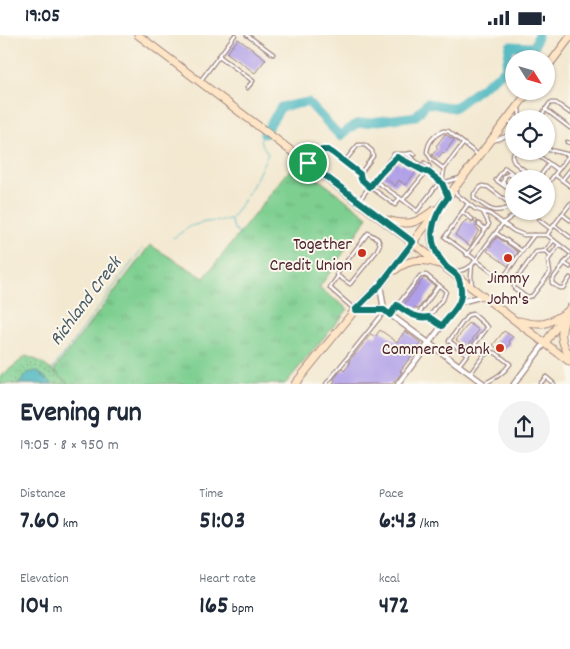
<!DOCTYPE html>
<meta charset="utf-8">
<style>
:root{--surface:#fff;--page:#f2f2f3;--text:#1f2937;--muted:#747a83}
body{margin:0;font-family:Dekko,sans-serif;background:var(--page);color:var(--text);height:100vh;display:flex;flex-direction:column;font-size:19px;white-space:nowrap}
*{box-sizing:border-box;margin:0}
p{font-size:16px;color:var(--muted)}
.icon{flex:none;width:28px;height:28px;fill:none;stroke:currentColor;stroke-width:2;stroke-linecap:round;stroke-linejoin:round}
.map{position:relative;height:349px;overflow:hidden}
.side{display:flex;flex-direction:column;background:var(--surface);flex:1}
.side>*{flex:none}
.needle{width:32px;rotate:127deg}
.tools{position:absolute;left:505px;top:15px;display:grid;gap:10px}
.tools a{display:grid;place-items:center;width:50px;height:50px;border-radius:50%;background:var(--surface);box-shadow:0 1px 4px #0004;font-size:25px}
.pin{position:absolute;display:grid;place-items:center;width:42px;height:42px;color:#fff;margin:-21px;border:2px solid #fff;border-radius:50%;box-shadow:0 1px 5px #0007}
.round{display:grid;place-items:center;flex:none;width:52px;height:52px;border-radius:26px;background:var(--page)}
.headline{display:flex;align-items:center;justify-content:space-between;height:85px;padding:0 20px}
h1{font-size:28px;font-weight:700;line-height:38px}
.stats{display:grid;grid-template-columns:repeat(3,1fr);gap:8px;height:85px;padding:5px 20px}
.stats div{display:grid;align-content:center}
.stats b{font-size:25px;font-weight:700}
.stats small{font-size:14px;font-weight:400}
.stats p{font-size:14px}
.status{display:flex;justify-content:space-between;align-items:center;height:35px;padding:0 25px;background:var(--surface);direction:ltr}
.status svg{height:14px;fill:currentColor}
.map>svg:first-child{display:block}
.grass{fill:url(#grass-tufts);stroke:#64775e}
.park{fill:url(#park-dots);stroke:#64775e}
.water{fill:#46b5bf;stroke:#486a75}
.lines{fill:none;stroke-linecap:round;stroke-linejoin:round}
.stream{stroke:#46b5bf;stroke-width:1}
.river{stroke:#46b5bf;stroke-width:9}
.building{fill:#af9ee8}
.lane-casing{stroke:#9e847e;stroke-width:5}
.street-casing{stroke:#9e847e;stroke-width:7}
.secondary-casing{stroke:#9e847e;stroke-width:9}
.path{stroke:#9e847e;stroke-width:1;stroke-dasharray:1 4;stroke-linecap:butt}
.lane{stroke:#fff;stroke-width:2.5}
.street{stroke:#fff;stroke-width:4.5}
.secondary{stroke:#fee5c5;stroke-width:7}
.route-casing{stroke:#fff;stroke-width:10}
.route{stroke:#0f766e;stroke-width:6}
.poi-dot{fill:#c8321e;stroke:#fbf7ec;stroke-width:2}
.labels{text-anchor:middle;stroke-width:4;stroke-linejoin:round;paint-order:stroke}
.poi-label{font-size:18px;fill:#4a1f2b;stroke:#fbf7ec;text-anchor:end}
.water-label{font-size:19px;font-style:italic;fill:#485b66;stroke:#fbf7ec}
</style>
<div class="status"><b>19:05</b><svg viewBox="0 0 49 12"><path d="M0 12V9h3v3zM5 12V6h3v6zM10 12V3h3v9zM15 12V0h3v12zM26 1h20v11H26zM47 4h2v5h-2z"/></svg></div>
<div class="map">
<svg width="570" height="349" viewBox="0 0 570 349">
<defs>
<pattern id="grass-tufts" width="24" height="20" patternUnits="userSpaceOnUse" patternTransform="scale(1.25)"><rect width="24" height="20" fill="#7dcf90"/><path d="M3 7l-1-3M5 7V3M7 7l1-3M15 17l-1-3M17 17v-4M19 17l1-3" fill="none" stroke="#6eb17c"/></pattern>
<pattern id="park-dots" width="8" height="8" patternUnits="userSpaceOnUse" patternTransform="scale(1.25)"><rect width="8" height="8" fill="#7dcf90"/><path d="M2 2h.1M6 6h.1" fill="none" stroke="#6eb17c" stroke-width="1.8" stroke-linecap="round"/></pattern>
</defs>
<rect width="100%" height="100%" fill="#fbf7ec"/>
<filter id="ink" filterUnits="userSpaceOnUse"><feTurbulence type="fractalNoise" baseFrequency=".02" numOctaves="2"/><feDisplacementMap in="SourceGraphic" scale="10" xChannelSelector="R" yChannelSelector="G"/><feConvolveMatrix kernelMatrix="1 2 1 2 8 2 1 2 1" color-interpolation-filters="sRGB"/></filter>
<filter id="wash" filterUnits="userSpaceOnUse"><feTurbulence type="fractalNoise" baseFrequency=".0096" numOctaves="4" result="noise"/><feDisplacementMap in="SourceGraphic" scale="20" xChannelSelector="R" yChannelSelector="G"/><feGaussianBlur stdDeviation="1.12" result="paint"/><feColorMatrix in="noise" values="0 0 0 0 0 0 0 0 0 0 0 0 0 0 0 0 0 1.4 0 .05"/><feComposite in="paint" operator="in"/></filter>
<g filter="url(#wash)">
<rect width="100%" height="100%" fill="#f3e8d0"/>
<polygon class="grass" points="296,127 368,182 319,253 348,274 285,349 68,349 54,335 150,210 204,243"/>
<polygon class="park" points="26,321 39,326 68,347 67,349 0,349 0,342"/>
<polygon class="water" points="37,336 53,349 19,349 28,338"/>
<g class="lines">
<g class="stream">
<polyline points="231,185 252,152 268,119 260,106 264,99"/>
<polyline points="231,186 234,193 241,202"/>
<polyline points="173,203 191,191 205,187 231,185"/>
<polyline points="52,335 142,214"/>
</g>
<polyline class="river" points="264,99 281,72 308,67 340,101 356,89 416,81 427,68 454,73 505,35 510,11 534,12 538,0"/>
</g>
<g id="blocks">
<g class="building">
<polygon points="238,4 266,24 255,38 227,18"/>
<polygon points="445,99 454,105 444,119 443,117 437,124 432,120 438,113 436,111"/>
<polygon points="397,127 401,130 402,128 416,137 405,150 399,145 395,151 383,141"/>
<polygon points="475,184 478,186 476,188 476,193 479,195 470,211 455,200 466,185 469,188 474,187"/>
<polygon points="497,202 518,217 508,231 487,216"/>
<polygon points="425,243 435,251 418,274 415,272 411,277 403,271 423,244"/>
<polygon points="469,288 479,295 468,311 464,308 463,310 456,305"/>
<polygon points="380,295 397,307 405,296 421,308 400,336 402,337 395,346 392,349 333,349 335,346 334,344 342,334 344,336 350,329 349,326 371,299 375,302"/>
<polygon points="504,296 513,302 509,307 511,309 502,317 493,310"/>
</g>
</g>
</g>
<g filter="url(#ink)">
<use href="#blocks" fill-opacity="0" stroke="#9e847e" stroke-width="1"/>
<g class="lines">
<defs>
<g id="lane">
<polyline points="247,0 273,19"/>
<polyline points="219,21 253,46 247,53"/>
<polyline points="201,45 235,0"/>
<polyline points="519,73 520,84"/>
<polyline points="545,74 570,93"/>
<polyline points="539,84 550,68 556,68 570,78"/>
<polyline points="507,85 514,90"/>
<polyline points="493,106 514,98"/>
<polyline points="567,107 570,108"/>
<polyline points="546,114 570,120"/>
<polyline points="515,116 512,121 514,127 535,144"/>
<polyline points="532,116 558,135"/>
<polyline points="407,119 411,118 415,120"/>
<polyline points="399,122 407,123"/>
<polyline points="344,127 358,110 365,110 372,116 373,121 360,139"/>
<polyline points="308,128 318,116 329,115 360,139 361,145 395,170 399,164"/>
<polyline points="424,128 429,131 430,138"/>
<path d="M444,134L431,124L427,117C428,107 434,100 443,96H448L478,120"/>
<polyline points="381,138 397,122 425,137"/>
<polyline points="555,140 562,145 570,135"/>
<polyline points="538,144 549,129"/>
<polyline points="375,145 394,119 407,119 427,136"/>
<polyline points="562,145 570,151"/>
<polyline points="546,151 570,119"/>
<polyline points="514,156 503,147 505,141 509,139 516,144"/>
<polyline points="454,157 475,174 490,179 514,196 524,200 547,200 570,218"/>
<polyline points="514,158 496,145 505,133 520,144"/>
<polyline points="447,160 442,148 444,134 463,109"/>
<polyline points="403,165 417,176 440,146"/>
<polyline points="359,166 374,145 403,165 427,136 442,148 460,143"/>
<polyline points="468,169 445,202 500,243 503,243 522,216 496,198"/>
<path d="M513,171C493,180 490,175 474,163V159L482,151L488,152L513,171L514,172"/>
<polyline points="462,177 472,184"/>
<polyline points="562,179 570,185"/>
<polyline points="539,185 551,194"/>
<polyline points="479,189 485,194"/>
<polyline points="554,190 570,169"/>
<polyline points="547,200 554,190 570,202"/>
<polyline points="522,216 534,200"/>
<polyline points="545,216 553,206"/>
<polyline points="467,220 489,189 483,177"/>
<polyline points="551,221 545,216 536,217 514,247 514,253 526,262 532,261 550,238 548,225 559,210"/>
<polyline points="570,221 552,245 552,248 559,253 563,253 570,243"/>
<polyline points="564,228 570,232"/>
<polyline points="472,230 471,241 472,251"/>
<polyline points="455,237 466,234 472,230 503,188 520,176"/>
<polyline points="338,241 350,249 376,217 380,209 378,204 368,198 337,239 338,241 330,253 354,274"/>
<polyline points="397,271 410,280 426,283 429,282"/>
<polyline points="390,280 420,241 426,240 446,256 444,262 429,282 442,291"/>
<polyline points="417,281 439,250"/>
<polyline points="459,330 488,292 473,279 468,280 449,306 467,319"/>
<path d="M470,339L484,320L489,317L496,318L510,329C503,339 495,343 484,349"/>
<polyline points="326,349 385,276"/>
<polyline points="540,349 546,342 554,349"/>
</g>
<g id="street">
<polyline points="380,250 384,275 484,349"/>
<polyline points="460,267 483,261"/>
<polyline points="355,275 384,275"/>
<polyline points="398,349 460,267 461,257 458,242"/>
<polyline points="514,349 545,308"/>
</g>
<g id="secondary">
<polyline points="138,0 570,327"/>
<polyline points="546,34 570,2"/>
<path d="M437,181C429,196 430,210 440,224"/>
<path d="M387,185C408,191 416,189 434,175"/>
<path d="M395,235C408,224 423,223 439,229"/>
<path d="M567,278C560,297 559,304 570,322"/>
<path d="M519,286C543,292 546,290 567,277"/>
<polyline points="545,308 570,273"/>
<polyline points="295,349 355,275 380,250 529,56"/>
</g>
</defs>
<use href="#lane" class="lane-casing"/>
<use href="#street" class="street-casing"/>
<use href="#secondary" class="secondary-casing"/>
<path class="path" d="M10,349L21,334L30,327C42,329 57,339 63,349"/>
<use href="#lane" class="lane"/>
<use href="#street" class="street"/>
<use href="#secondary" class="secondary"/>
</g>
</g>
<g class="lines" filter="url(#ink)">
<defs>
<path id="route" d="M322,115H328L333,118L360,139L361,144L370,152C377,141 387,131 397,122L426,137L427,136L442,148L448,162C431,184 425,206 444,229C447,234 455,237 458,242C461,248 462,259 460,265C458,274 447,283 442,291L429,282C417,284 407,278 397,270L390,280L384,275H355L380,250L413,207L308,128L315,119Z"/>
</defs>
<use href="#route" class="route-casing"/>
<use href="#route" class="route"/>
</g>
<g class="poi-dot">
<circle cx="362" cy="218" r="5"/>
<circle cx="508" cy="223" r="5"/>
<circle cx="500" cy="313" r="5"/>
</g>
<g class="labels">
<g class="poi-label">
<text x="352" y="214">Together<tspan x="352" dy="21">Credit Union</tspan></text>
<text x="508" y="248" text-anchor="middle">Jimmy<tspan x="508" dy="21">John's</tspan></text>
<text x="490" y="319">Commerce Bank</text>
</g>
<g class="water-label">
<text transform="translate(84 265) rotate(-53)" y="7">Richland Creek</text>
</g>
</g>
</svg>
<div class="tools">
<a><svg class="needle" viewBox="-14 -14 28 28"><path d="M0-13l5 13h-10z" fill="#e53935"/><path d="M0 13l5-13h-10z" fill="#747a83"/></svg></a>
<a><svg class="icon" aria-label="locate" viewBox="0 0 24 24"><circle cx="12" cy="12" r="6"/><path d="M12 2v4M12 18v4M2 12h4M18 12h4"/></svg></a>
<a><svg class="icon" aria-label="layers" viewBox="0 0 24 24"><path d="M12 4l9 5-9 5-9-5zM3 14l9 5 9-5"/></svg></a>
</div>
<div class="pin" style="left:308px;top:128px;background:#1e9e55"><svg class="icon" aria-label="arrive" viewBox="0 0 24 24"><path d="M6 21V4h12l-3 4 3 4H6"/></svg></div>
</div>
<section class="side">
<div class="headline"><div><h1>Evening run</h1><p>19:05 · 8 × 950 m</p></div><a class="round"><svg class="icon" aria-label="share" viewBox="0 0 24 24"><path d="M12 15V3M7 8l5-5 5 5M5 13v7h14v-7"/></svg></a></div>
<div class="stats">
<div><p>Distance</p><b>7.60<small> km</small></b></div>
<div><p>Time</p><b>51:03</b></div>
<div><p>Pace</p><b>6:43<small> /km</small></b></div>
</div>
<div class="stats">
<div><p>Elevation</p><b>104<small> m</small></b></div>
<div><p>Heart rate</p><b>165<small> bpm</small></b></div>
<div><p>kcal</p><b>472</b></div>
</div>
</section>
